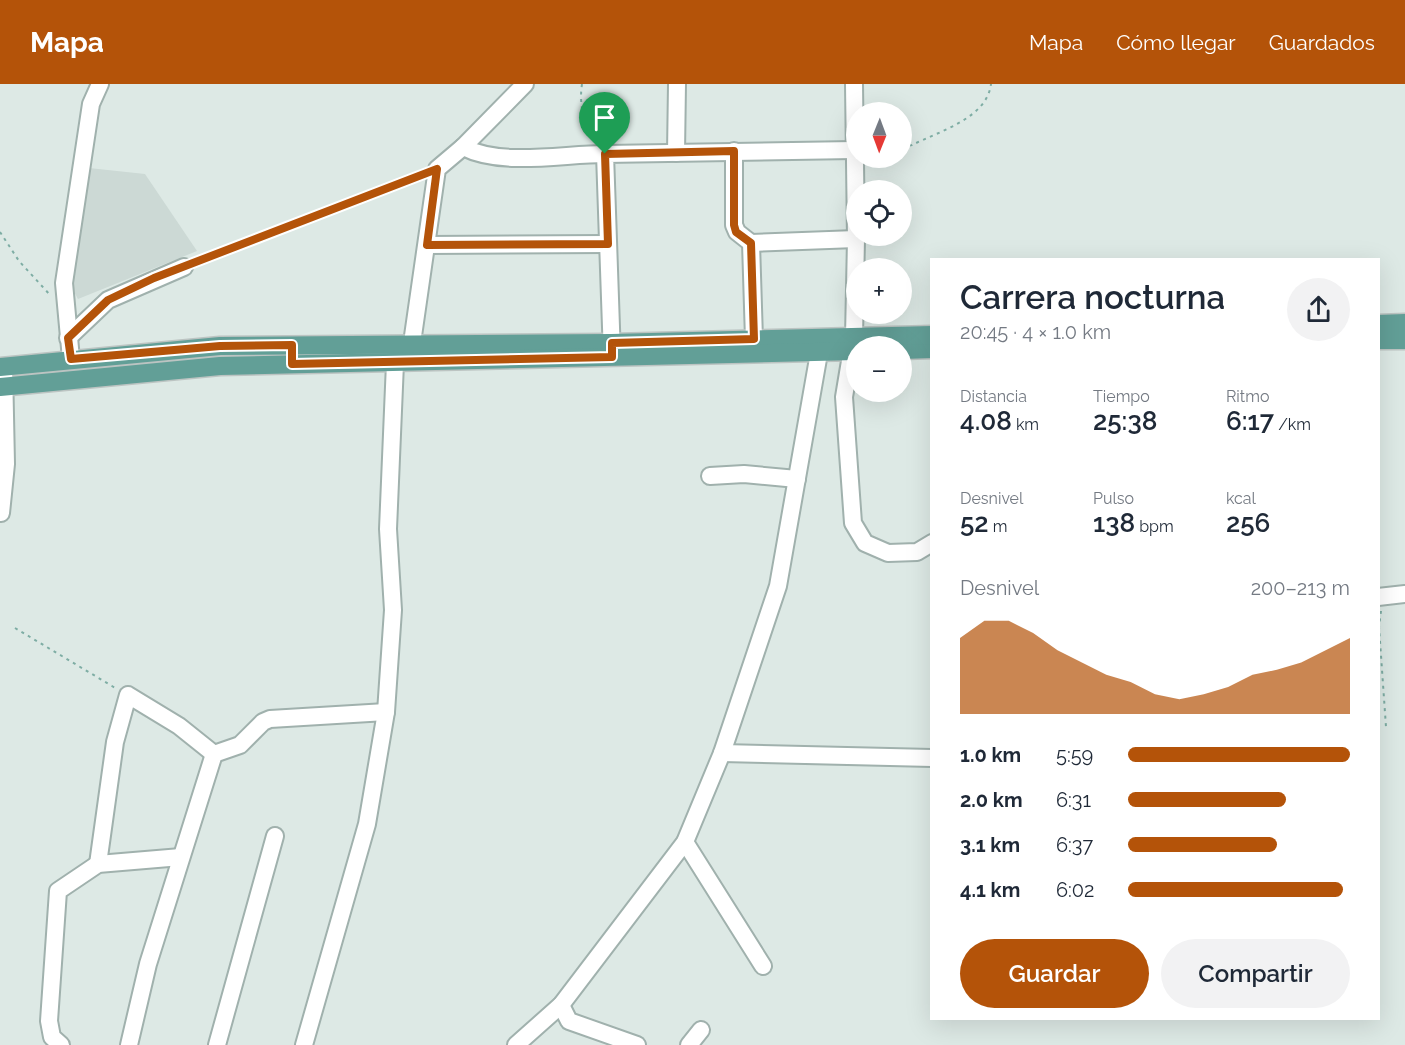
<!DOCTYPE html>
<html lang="es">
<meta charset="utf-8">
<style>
:root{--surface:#fff;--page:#f2f2f3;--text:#1f2937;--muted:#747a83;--accent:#b45309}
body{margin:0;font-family:Raleway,sans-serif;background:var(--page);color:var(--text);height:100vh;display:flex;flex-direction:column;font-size:22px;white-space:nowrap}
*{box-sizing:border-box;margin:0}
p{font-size:20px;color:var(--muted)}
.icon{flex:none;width:33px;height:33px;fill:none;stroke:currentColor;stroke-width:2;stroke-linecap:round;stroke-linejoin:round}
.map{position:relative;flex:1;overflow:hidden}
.side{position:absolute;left:930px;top:174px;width:450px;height:762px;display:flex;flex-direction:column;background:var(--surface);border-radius:0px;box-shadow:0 6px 24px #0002}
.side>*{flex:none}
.needle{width:39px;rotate:181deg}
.buttons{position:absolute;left:846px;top:18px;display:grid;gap:12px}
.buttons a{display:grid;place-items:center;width:66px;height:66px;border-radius:50%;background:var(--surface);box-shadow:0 6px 24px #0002;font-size:30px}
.pin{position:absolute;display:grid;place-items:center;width:51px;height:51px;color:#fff;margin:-62px -26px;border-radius:50% 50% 50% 0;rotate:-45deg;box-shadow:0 0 6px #0007}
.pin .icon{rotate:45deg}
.round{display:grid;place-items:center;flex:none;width:63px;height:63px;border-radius:32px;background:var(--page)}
.summary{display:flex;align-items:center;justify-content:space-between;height:102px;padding:0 30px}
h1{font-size:33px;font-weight:600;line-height:45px}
.metrics{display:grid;grid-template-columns:repeat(3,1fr);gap:9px;height:102px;padding:6px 30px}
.metrics div{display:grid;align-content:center}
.metrics b{font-size:26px;font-weight:600}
.metrics small{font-size:16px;font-weight:400}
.metrics p{font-size:16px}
.chart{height:168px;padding:12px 30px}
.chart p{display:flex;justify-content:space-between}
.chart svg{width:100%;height:108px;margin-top:6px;fill:var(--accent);opacity:.7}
.button{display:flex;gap:12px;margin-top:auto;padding:12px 30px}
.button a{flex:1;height:69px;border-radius:36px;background:var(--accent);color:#fff;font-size:24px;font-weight:600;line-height:69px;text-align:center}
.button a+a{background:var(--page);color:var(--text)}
ul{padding:0 30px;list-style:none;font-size:20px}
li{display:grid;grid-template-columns:96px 72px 1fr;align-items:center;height:45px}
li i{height:15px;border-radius:8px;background:var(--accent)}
header{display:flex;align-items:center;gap:36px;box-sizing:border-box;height:84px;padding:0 30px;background:var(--accent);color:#fff}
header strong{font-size:28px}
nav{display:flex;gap:33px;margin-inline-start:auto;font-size:21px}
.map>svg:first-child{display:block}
.built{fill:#ccd9d5}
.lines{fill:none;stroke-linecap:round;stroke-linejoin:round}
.minor-casing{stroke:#a0b1ad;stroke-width:20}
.major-casing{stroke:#bcc4c2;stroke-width:21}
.path{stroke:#7eada4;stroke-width:2;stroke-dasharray:3 4.5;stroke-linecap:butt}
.minor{stroke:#fff;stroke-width:16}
.major{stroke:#629f97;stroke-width:18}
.route-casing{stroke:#fff;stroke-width:12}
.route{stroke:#b45309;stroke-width:8}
</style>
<header>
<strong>Mapa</strong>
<nav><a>Mapa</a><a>Cómo llegar</a><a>Guardados</a></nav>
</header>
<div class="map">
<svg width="1405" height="961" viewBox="0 0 1405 961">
<rect width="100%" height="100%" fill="#dde9e5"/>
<polygon class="built" points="89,84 145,90 197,167 78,215 72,204"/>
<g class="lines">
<defs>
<g id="minor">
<polyline points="854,0 856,155 854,253 844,313 853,439 865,459 888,469 917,468 932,459"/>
<path d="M463,63C502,83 562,70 605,70"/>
<polyline points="734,67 734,141 737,148 751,159 754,255"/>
<polyline points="676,69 677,0"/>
<polyline points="751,159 856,155"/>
<polyline points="427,161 608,160"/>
<polyline points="68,254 108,216 184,183"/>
<polyline points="412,259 437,85 463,63 525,0"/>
<polyline points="612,272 605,70 854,66"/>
<polyline points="71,275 64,199 91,20 100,0"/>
<polyline points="710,392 744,390 797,395"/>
<polyline points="1,429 6,380 4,283"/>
<polyline points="1378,513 1405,510"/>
<polyline points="722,669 932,674"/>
<polyline points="685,758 763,882"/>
<polyline points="98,780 115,658 128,611 179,642 214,670"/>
<polyline points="561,921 569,937 637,961"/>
<polyline points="61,961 52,953 49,937 58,807 98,780 181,773"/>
<polyline points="129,961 148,880 214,670 240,661 263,638 270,635 386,628"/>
<polyline points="217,961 275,752"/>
<polyline points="304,961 367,740 386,628 393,526 388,445 395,279"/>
<polyline points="516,961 561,921 685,758 722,669 778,502 819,269"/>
<polyline points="689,961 701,946"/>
</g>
<g id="major">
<polyline points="1378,240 1405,239"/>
<polyline points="1378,256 1405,256"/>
<polyline points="902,266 932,265"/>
<polyline points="0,283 220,262 611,259 932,251"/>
<polyline points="0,303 220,282 856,267"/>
</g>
</defs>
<use href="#minor" class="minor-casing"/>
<use href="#major" class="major-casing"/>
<g class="path">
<path d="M582,0C579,20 583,38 595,55"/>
<path d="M902,63L912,61C940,47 987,34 991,0"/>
<polyline points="0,148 19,177 51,212"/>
<polyline points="198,178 422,91"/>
<polyline points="1381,527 1379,543 1386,643"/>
<polyline points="15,544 117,605"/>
</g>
<use href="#minor" class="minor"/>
<use href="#major" class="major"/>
</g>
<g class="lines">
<defs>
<polygon id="route" points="734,67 734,141 736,148 751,159 754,255 612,259 612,273 292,280 292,261 220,262 71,275 68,254 108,216 154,194 437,85 427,161 608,160 605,70"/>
</defs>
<use href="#route" class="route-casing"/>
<use href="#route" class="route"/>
</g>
</svg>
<div class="buttons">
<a><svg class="needle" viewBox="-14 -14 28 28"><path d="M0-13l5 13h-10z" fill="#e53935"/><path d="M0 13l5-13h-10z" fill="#747a83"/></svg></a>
<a><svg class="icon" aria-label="locate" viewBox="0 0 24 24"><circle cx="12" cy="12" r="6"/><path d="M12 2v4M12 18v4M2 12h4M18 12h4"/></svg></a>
<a>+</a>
<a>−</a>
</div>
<div class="pin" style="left:605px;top:70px;background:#1e9e55"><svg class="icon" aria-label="arrive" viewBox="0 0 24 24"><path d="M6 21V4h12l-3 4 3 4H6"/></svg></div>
<section class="side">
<div class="summary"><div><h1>Carrera nocturna</h1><p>20:45 · 4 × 1.0 km</p></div><a class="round"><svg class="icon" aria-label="share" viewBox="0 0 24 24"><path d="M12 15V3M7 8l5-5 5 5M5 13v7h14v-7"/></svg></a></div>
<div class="metrics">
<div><p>Distancia</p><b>4.08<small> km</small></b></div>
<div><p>Tiempo</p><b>25:38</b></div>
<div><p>Ritmo</p><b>6:17<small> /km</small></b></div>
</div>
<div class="metrics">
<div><p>Desnivel</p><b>52<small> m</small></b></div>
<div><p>Pulso</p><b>138<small> bpm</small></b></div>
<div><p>kcal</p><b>256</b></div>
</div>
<div class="chart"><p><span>Desnivel</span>200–213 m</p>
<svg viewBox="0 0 160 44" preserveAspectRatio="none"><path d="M0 44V13L10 6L20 6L30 11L40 18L50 23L60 28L70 31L80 36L90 38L100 36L110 33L120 28L130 26L140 23L150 18L160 13V44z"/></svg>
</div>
<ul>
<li><b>1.0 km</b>5:59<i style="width:100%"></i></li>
<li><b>2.0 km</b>6:31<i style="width:71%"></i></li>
<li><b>3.1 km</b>6:37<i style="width:67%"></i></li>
<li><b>4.1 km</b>6:02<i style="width:97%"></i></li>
</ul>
<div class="button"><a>Guardar</a><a>Compartir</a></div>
</section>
</div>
